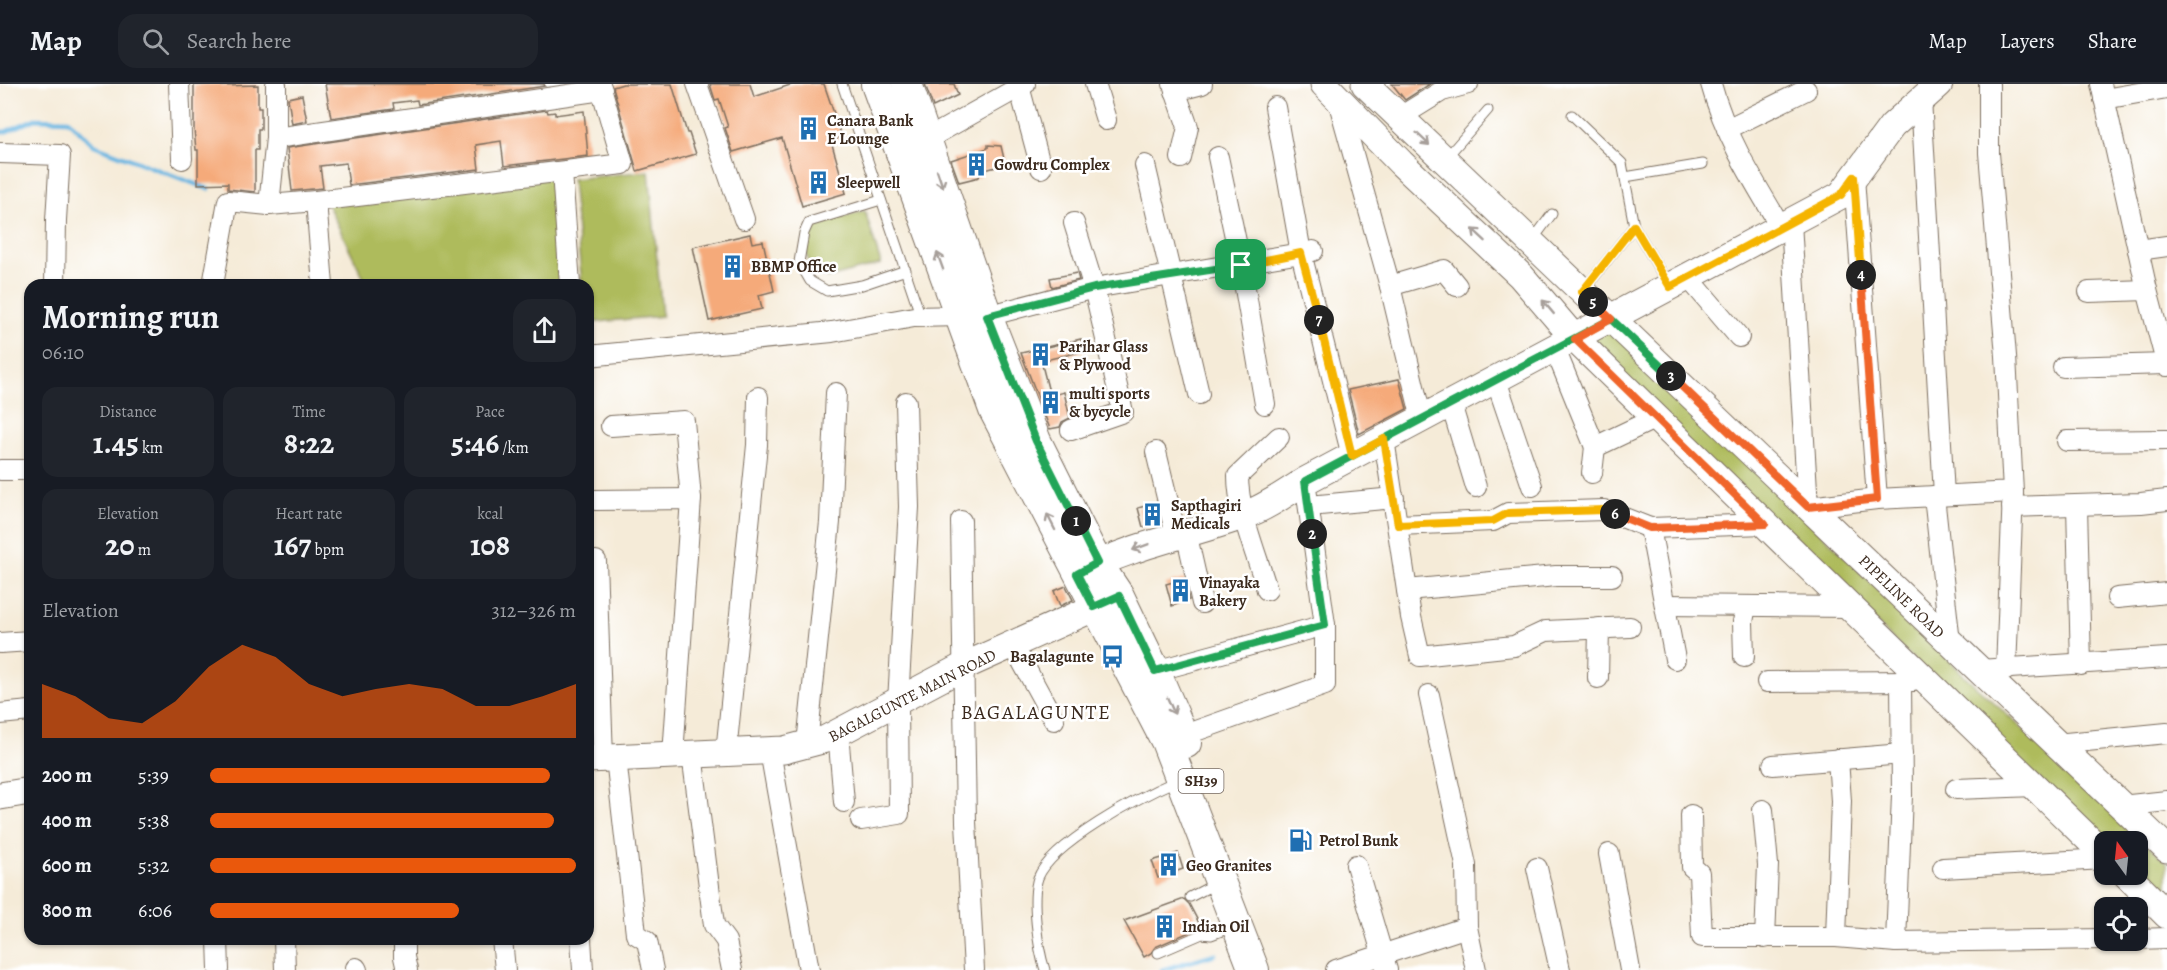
<!DOCTYPE html>
<meta charset="utf-8">
<style>
:root{--surface:#171b24;--page:#20242c;--text:#f1f3f6;--muted:#9ea1a6;--line:#363941;--accent:#ea580c}
body{margin:0;font-family:Alegreya,serif;background:var(--page);color:var(--text);height:100vh;display:flex;flex-direction:column;font-size:22px;white-space:nowrap}
*{box-sizing:border-box;margin:0}
p{font-size:20px;color:var(--muted)}
.icon{flex:none;width:33px;height:33px;fill:none;stroke:currentColor;stroke-width:2;stroke-linecap:round;stroke-linejoin:round}
.map{position:relative;flex:1;overflow:hidden}
.sheet{position:absolute;left:24px;top:195px;width:570px;height:666px;display:flex;flex-direction:column;background:var(--surface);border-radius:18px;box-shadow:0 2px 4px #0004}
.sheet>*{flex:none}
.needle{width:39px;rotate:345deg}
.controls{position:absolute;left:2094px;top:747px;display:grid;gap:12px}
.controls a{display:grid;place-items:center;width:54px;height:54px;border-radius:12px;background:var(--surface);box-shadow:0 2px 4px #0004;font-size:30px}
.pin{position:absolute;display:grid;place-items:center;width:51px;height:51px;color:#fff;margin:-26px;border-radius:12px;box-shadow:0 3px 9px #0006}
.km{position:absolute;width:30px;height:30px;margin:-15px;border-radius:50%;background:#222;color:#fff;font-size:16px;line-height:30px;text-align:center}
.round{display:grid;place-items:center;flex:none;width:63px;height:63px;border-radius:18px;background:var(--page)}
.summary{display:flex;align-items:center;justify-content:space-between;height:102px;padding:0 18px}
h1{font-size:33px;font-weight:700;line-height:45px}
.stats{display:grid;grid-template-columns:repeat(3,1fr);gap:9px;height:102px;padding:6px 18px}
.stats div{display:grid;align-content:center;border-radius:15px;background:var(--page);text-align:center}
.stats b{font-size:30px;font-weight:700}
.stats small{font-size:16px;font-weight:400}
.stats p{font-size:16px}
.chart{height:168px;padding:12px 18px}
.chart p{display:flex;justify-content:space-between}
.chart svg{width:100%;height:108px;margin-top:6px;fill:var(--accent);opacity:.7}
ul{padding:0 18px;list-style:none;font-size:20px}
li{display:grid;grid-template-columns:96px 72px 1fr;align-items:center;height:45px}
li i{height:15px;border-radius:8px;background:var(--accent)}
header{display:flex;align-items:center;gap:36px;box-sizing:border-box;height:84px;padding:0 30px;background:var(--surface);border-bottom:2px solid var(--line)}
header strong{font-size:28px}
nav{display:flex;gap:33px;margin-inline-start:auto;font-size:21px}
.search{width:420px;height:54px;background:var(--page);display:flex;align-items:center;gap:15px;box-sizing:border-box;padding:0 21px;border-radius:18px;color:var(--muted);font-size:22px}
.map>svg:first-child{display:block}
.green{fill:#aebb5c;stroke:#74723d;stroke-width:1.5}
.lines{fill:none;stroke-linecap:round;stroke-linejoin:round}
.stream{stroke:#67b6e2;stroke-width:4.5}
.building{fill:#f5aa7a}
.lane-casing{stroke:#7c6e5f;stroke-width:11}
.street-casing{stroke:#7c6e5f;stroke-width:22}
.secondary-casing{stroke:#7c6e5f;stroke-width:29}
.primary-casing{stroke:#7c6e5f;stroke-width:32}
.lane{stroke:#fff;stroke-width:9}
.street{stroke:#fff;stroke-width:20}
.secondary{stroke:#fff;stroke-width:27}
.primary{stroke:#fff;stroke-width:30}
.oneway{stroke:#a79f9a}
.split-1-casing{stroke:#fff;stroke-width:12}
.split-2-casing{stroke:#fff;stroke-width:12}
.split-3-casing{stroke:#fff;stroke-width:12}
.split-4-casing{stroke:#fff;stroke-width:12}
.split-5-casing{stroke:#fff;stroke-width:12}
.split-6-casing{stroke:#fff;stroke-width:12}
.split-7-casing{stroke:#fff;stroke-width:12}
.split-8-casing{stroke:#fff;stroke-width:12}
.split-1{stroke:#22a559;stroke-width:8}
.split-2{stroke:#22a559;stroke-width:8}
.split-3{stroke:#22a559;stroke-width:8}
.split-4{stroke:#f0652b;stroke-width:8}
.split-5{stroke:#f5b400;stroke-width:8}
.split-6{stroke:#f0652b;stroke-width:8}
.split-7{stroke:#f5b400;stroke-width:8}
.split-8{stroke:#f5b400;stroke-width:8}
.labels{text-anchor:middle;stroke-width:5;stroke-linejoin:round;paint-order:stroke}
.shield{fill:#fff;stroke:#766a62;stroke-width:1.5}
.shield-label{font-size:15px;font-weight:bold;fill:#3b2a1e}
.poi-label{font-size:16px;font-weight:bold;fill:#3b2a1e;stroke:#fff;text-anchor:start}
.street-label{font-size:16px;fill:#3b2a1e;stroke:#fff}
.quarter-label{font-size:20px;letter-spacing:1.5px;fill:#3b2a1e;stroke:#fff}
</style>
<header>
<strong>Map</strong>
<div class="search"><svg class="icon" aria-label="search" viewBox="0 0 24 24"><circle cx="10" cy="10" r="6"/><path d="M15 15l6 6"/></svg>Search here</div>
<nav><a>Map</a><a>Layers</a><a>Share</a></nav>
</header>
<div class="map">
<svg width="2167" height="886" viewBox="0 0 2167 886">
<rect width="100%" height="100%" fill="#fff"/>
<filter id="ink" filterUnits="userSpaceOnUse"><feTurbulence type="fractalNoise" baseFrequency=".0167" numOctaves="2"/><feDisplacementMap in="SourceGraphic" scale="12" xChannelSelector="R" yChannelSelector="G"/><feConvolveMatrix kernelMatrix="1 2 1 2 8 2 1 2 1" color-interpolation-filters="sRGB"/></filter>
<filter id="wash" filterUnits="userSpaceOnUse"><feTurbulence type="fractalNoise" baseFrequency=".008" numOctaves="4" result="noise"/><feDisplacementMap in="SourceGraphic" scale="24" xChannelSelector="R" yChannelSelector="G"/><feGaussianBlur stdDeviation="1.35" result="paint"/><feColorMatrix in="noise" values="0 0 0 0 0 0 0 0 0 0 0 0 0 0 0 0 0 1.4 0 .05"/><feComposite in="paint" operator="in"/></filter>
<g filter="url(#wash)">
<rect width="100%" height="100%" fill="#f5ebd8"/>
<g class="green">
<polygon points="649,87 662,232 588,239 588,201 582,201 572,95"/>
<polygon points="552,92 561,201 367,201 327,119"/>
<path d="M865,127L881,180L828,194C804,181 800,164 814,141Z"/>
<polygon points="1612,241 1965,592 2167,778 2167,822 2138,790 2138,758 2104,758 1583,258"/>
</g>
<g class="lines">
<g class="stream">
<polyline points="0,48 5,48 35,35 68,36 94,61 208,105"/>
<polyline points="1162,886 1215,870"/>
</g>
</g>
<g id="blocks">
<g class="building">
<polygon points="222,0 222,2 258,1 258,24 261,24 261,45 258,45 258,66 255,66 255,108 228,105 228,99 198,100 198,66 196,66 194,45 194,1"/>
<polygon points="325,0 544,0 545,2 418,21 417,16 393,19 394,25 331,34"/>
<polygon points="623,0 672,0 687,49 689,49 696,70 637,87 613,3"/>
<polygon points="710,0 750,0 754,13 793,0 824,0 842,53 831,57 846,109 802,122 782,54 733,68 725,44 728,43 719,15 715,16"/>
<polygon points="925,0 954,0 958,11 933,23"/>
<polygon points="1392,0 1430,0 1405,16"/>
<polygon points="302,11 307,37 292,40 288,14"/>
<polygon points="547,26 548,29 555,28 555,31 584,27 588,72 504,82 501,57 476,61 479,85 349,101 346,79 320,82 323,104 292,107 287,64"/>
<polygon points="988,61 1001,62 1004,75 996,83 981,87 979,93 959,98 951,76 988,64"/>
<polygon points="750,150 752,159 763,157 774,207 759,211 762,225 709,237 693,163"/>
<polygon points="1077,189 1079,196 1052,203 1050,194"/>
<polygon points="1081,255 1084,267 1041,277 1050,312 1064,308 1070,334 1062,338 1060,343 1050,345 1021,269"/>
<polygon points="1399,295 1407,325 1359,350 1348,306"/>
<polygon points="1156,419 1161,439 1143,443 1138,424"/>
<polygon points="1184,495 1189,516 1172,522 1166,500"/>
<polygon points="1066,502 1073,516 1060,522 1054,507"/>
<polygon points="1178,769 1183,785 1158,794 1152,777"/>
<polygon points="1184,815 1189,820 1201,843 1155,863 1151,869 1144,873 1124,837"/>
</g>
</g>
</g>
<g filter="url(#ink)">
<use href="#blocks" fill-opacity="0" stroke="#7c6e5f" stroke-width="1.5"/>
<g class="lines">
<defs>
<g id="lane">
<polyline points="842,0 921,233"/>
<polyline points="1572,31 1622,79 1634,142 1584,206"/>
<polyline points="1446,74 1488,26"/>
<polyline points="1625,93 1703,80"/>
<polyline points="881,116 809,138 804,149 799,178 810,197 827,207 862,201 906,186"/>
<polyline points="1634,142 1668,200"/>
<polyline points="1532,157 1552,130"/>
<polyline points="1190,813 1217,799"/>
<polyline points="1158,869 1202,850 1211,851 1235,842"/>
<path d="M1045,886C1038,865 1031,814 1038,794C1051,760 1141,712 1176,697"/>
</g>
<g id="street">
<polyline points="179,0 182,75"/>
<polyline points="697,0 744,135"/>
<polyline points="1095,0 1106,36"/>
<polyline points="1173,0 1188,43 1181,74"/>
<path d="M1711,0C1725,52 1754,98 1781,143"/>
<polyline points="2101,0 2147,206 2167,282"/>
<polyline points="1019,2 1041,84"/>
<polyline points="1175,7 1202,0"/>
<polyline points="1921,15 1944,411"/>
<polyline points="2104,15 2167,4"/>
<polyline points="1338,16 1390,202 1444,186 1457,202"/>
<polyline points="1275,23 1301,169 1352,372"/>
<polyline points="1400,33 1442,7 1468,0"/>
<polyline points="1727,45 1806,6"/>
<polyline points="276,54 602,6"/>
<polyline points="927,55 1025,0"/>
<polyline points="0,69 60,71 56,136 55,201"/>
<polyline points="1218,73 1241,181 1265,320"/>
<polyline points="1145,81 1199,310"/>
<polyline points="562,88 570,201"/>
<polyline points="1854,93 1877,415"/>
<polyline points="316,117 323,201"/>
<polyline points="269,121 276,54 276,0"/>
<polyline points="1791,138 1808,423 1877,415 2013,408 2006,272 1989,69 1989,0"/>
<polyline points="2138,166 2167,162"/>
<polyline points="1688,193 1739,253"/>
<polyline points="213,201 228,117 269,121 316,117 623,80 600,0"/>
<polyline points="1390,202 1422,336"/>
<polyline points="2089,208 2147,206"/>
<polyline points="987,232 1094,204 1313,167"/>
<polyline points="1555,265 1595,363 1656,334"/>
<polyline points="588,272 832,248 914,233 961,232"/>
<polyline points="2063,283 2167,280"/>
<polyline points="1496,296 1532,402"/>
<polyline points="1451,320 1476,403"/>
<polyline points="611,342 684,337 691,415"/>
<polyline points="1071,346 1123,328 1094,204 1074,139"/>
<polyline points="1384,355 1411,533 1420,572 1514,562 1546,547 1630,543"/>
<polyline points="2067,357 2167,356"/>
<polyline points="1156,368 1176,451"/>
<polyline points="0,386 30,386"/>
<polyline points="1592,389 1595,363"/>
<polyline points="1934,412 1950,559"/>
<polyline points="595,416 691,415 673,671"/>
<polyline points="1309,422 1394,414"/>
<polyline points="2077,422 2081,581"/>
<polyline points="2012,423 2141,419 2167,416"/>
<polyline points="961,437 966,738 974,886"/>
<polyline points="1398,441 1493,437 1508,429 1604,426 1650,444 1765,440"/>
<polyline points="1650,444 1675,575"/>
<polyline points="1186,448 1202,519"/>
<polyline points="596,477 603,674"/>
<path d="M1267,506C1257,471 1238,428 1238,392L1279,353"/>
<polyline points="1407,506 1556,492 1612,492"/>
<polyline points="2117,514 2167,509"/>
<polyline points="1665,521 1851,523"/>
<polyline points="0,559 30,557"/>
<polyline points="1013,561 1054,636"/>
<polyline points="1744,573 1743,538 1746,522"/>
<polyline points="1979,586 2167,574"/>
<polyline points="2006,586 2013,408"/>
<polyline points="1155,587 1325,541"/>
<polyline points="1598,594 1599,544"/>
<polyline points="1767,598 1914,597"/>
<polyline points="1429,611 1466,781 1467,843 1476,886"/>
<polyline points="0,630 30,627"/>
<polyline points="838,649 844,718"/>
<polyline points="1173,655 1325,601 1325,541 1305,397"/>
<polyline points="807,660 830,438 836,309"/>
<polyline points="2056,660 2167,649"/>
<polyline points="770,667 809,886"/>
<polyline points="726,669 757,361 758,313"/>
<polyline points="692,670 714,841 726,857 732,886"/>
<polyline points="616,674 636,850 647,857 653,886"/>
<polyline points="1773,681 1902,670"/>
<polyline points="1956,705 2035,702"/>
<polyline points="2121,722 2167,717"/>
<polyline points="1763,726 1768,781 1765,854"/>
<polyline points="1691,731 1692,783 1699,789 1702,853 1836,853 1896,858 2104,855"/>
<polyline points="861,736 899,730 898,618 909,423 906,318"/>
<polyline points="1609,770 1630,886"/>
<polyline points="1356,781 1387,886"/>
<polyline points="1537,784 1560,886"/>
<polyline points="1943,784 2104,775"/>
<polyline points="1836,853 1841,717 1838,675"/>
<polyline points="218,855 219,886"/>
<polyline points="284,855 285,886"/>
<polyline points="404,855 404,873 407,886"/>
<polyline points="502,855 505,886"/>
<polyline points="581,855 583,886"/>
<polyline points="2138,855 2167,854"/>
<polyline points="1896,858 1902,711 1901,596"/>
<polyline points="356,884 357,886"/>
<polyline points="1336,886 1467,843"/>
</g>
<g id="secondary">
<polyline points="1324,0 1401,79 1521,192 1575,255 2104,770"/>
<polyline points="1365,0 2167,765"/>
<path d="M1079,489C1131,461 1190,451 1245,431C1267,423 1286,409 1305,397L1841,111L1892,42L1939,0"/>
<polyline points="588,675 784,666 826,655 962,583 1116,514"/>
<polyline points="0,712 30,707"/>
<polyline points="2126,790 2167,831"/>
</g>
<g id="primary">
<polyline points="876,0 994,326 1166,657 1254,886"/>
<polyline points="907,0 987,232 1036,357 1097,479 1119,512 1155,587 1186,659"/>
</g>
</defs>
<use href="#lane" class="lane-casing"/>
<use href="#street" class="street-casing"/>
<use href="#secondary" class="secondary-casing"/>
<use href="#primary" class="primary-casing"/>
<use href="#lane" class="lane"/>
<use href="#street" class="street"/>
<use href="#secondary" class="secondary"/>
<use href="#primary" class="primary"/>
</g>
<defs><path id="oneway-shaft" d="M-6 0H5M1.5-3L5.5 0L1.5 3" fill="none" stroke-width="1.6" stroke-linecap="round" stroke-linejoin="round" transform="scale(1.5)"/></defs>
<g class="oneway">
<use href="#oneway-shaft" transform="translate(1423 55) rotate(44)"/>
<use href="#oneway-shaft" transform="translate(940 95) rotate(71)"/>
<use href="#oneway-shaft" transform="translate(1479 151) rotate(-137)"/>
<use href="#oneway-shaft" transform="translate(940 177) rotate(-110)"/>
<use href="#oneway-shaft" transform="translate(1548 223) rotate(-130)"/>
<use href="#oneway-shaft" transform="translate(1051 438) rotate(-117)"/>
<use href="#oneway-shaft" transform="translate(1141 463) rotate(160)"/>
<use href="#oneway-shaft" transform="translate(1171 622) rotate(66)"/>
</g>
</g>
<g class="lines" filter="url(#ink)">
<defs>
<polyline id="split-1" points="1076,437 1036,357 987,232 1094,204 1241,181"/>
<polyline id="split-2" points="1076,437 1097,479 1077,490 1094,523 1119,512 1155,587 1325,541 1312,450"/>
<polyline id="split-3" points="1312,450 1305,397 1611,235 1671,292"/>
<polyline id="split-4" points="1671,292 1808,423 1877,415 1861,191"/>
<polyline id="split-5" points="1593,218 1582,208 1634,142 1670,203 1841,111 1854,93 1861,191"/>
<polyline id="split-6" points="1593,218 1611,235 1575,255 1765,440 1650,444 1615,430"/>
<polyline id="split-7" points="1319,236 1352,372 1384,355 1398,441 1493,437 1508,429 1604,426 1615,430"/>
<polyline id="split-8" points="1241,181 1301,169 1319,236"/>
</defs>
<use href="#split-1" class="split-1-casing"/>
<use href="#split-2" class="split-2-casing"/>
<use href="#split-3" class="split-3-casing"/>
<use href="#split-4" class="split-4-casing"/>
<use href="#split-5" class="split-5-casing"/>
<use href="#split-6" class="split-6-casing"/>
<use href="#split-7" class="split-7-casing"/>
<use href="#split-8" class="split-8-casing"/>
<use href="#split-1" class="split-1"/>
<use href="#split-2" class="split-2"/>
<use href="#split-3" class="split-3"/>
<use href="#split-4" class="split-4"/>
<use href="#split-5" class="split-5"/>
<use href="#split-6" class="split-6"/>
<use href="#split-7" class="split-7"/>
<use href="#split-8" class="split-8"/>
</g>
<defs>
<symbol id="building-bare" viewBox="-9 -9 18 18"><path d="M-4-6H4V6H1V3H-1V6H-4ZM-2.5-4.3h1.7v1.8h-1.7ZM.8-4.3h1.7v1.8H.8ZM-2.5-1h1.7V.8h-1.7ZM.8-1h1.7V.8H.8Z" fill="#1f6fb2" stroke="#fff" stroke-width="2.5" paint-order="stroke"/></symbol>
<symbol id="bus-bare" viewBox="-9 -9 18 18"><path d="M-5-6H5V4H4V6H2V4H-2V6H-4V4H-5ZM-3.5-4V0h7V-4ZM-3.5 1.2v1.5H-2V1.2ZM2 1.2v1.5H3.5V1.2Z" fill="#1f6fb2" stroke="#fff" stroke-width="2.5" paint-order="stroke"/></symbol>
<symbol id="fuel-bare" viewBox="-9 -9 18 18"><path d="M-5.5-6h7V0h2V4h1.3V-2.5L3-4.5l.8-.8L6-3V5H2.5V1h-1V6h-7ZM-4.2-4.7v3.2H.2V-4.7Z" fill="#1f6fb2" stroke="#fff" stroke-width="2.5" paint-order="stroke"/></symbol>
</defs>
<g fill-rule="evenodd">
<use href="#building-bare" x="792" y="28" width="33" height="33"/>
<use href="#building-bare" x="960" y="64" width="33" height="33"/>
<use href="#building-bare" x="802" y="82" width="33" height="33"/>
<use href="#building-bare" x="716" y="166" width="33" height="33"/>
<use href="#building-bare" x="1024" y="254" width="33" height="33"/>
<use href="#building-bare" x="1034" y="302" width="33" height="33"/>
<use href="#building-bare" x="1136" y="414" width="33" height="33"/>
<use href="#building-bare" x="1164" y="490" width="33" height="33"/>
<use href="#bus-bare" x="1096" y="556" width="33" height="33"/>
<use href="#fuel-bare" x="1284" y="740" width="33" height="33"/>
<use href="#building-bare" x="1152" y="764" width="33" height="33"/>
<use href="#building-bare" x="1148" y="826" width="33" height="33"/>
</g>
<g class="labels">
<rect class="shield" x="1178.5" y="685" width="45" height="24" rx="4.5"/>
<g class="shield-label">
<text x="1201" y="702">SH39</text>
</g>
<g class="poi-label">
<text x="827" y="42">Canara Bank<tspan x="827" dy="18">E Lounge</tspan></text>
<text x="994" y="86">Gowdru Complex</text>
<text x="837" y="104">Sleepwell</text>
<text x="751" y="188">BBMP Office</text>
<text x="1059" y="268">Parihar Glass<tspan x="1059" dy="18">&amp; Plywood</tspan></text>
<text x="1069" y="315">multi sports<tspan x="1069" dy="18">&amp; bycycle</tspan></text>
<text x="1171" y="427">Sapthagiri<tspan x="1171" dy="18">Medicals</tspan></text>
<text x="1199" y="504">Vinayaka<tspan x="1199" dy="18">Bakery</tspan></text>
<text x="1094" y="578" text-anchor="end">Bagalagunte</text>
<text x="1319" y="762">Petrol Bunk</text>
<text x="1186" y="787">Geo Granites</text>
<text x="1182" y="848">Indian Oil</text>
</g>
<g class="street-label">
<text transform="translate(1902 512) rotate(44)" y="6">PIPELINE ROAD</text>
<text transform="translate(912 611) rotate(-27)" y="6">BAGALGUNTE MAIN ROAD</text>
</g>
<g class="quarter-label">
<text x="1036" y="635">BAGALAGUNTE</text>
</g>
</g>
</svg>
<div class="controls">
<a><svg class="needle" viewBox="-14 -14 28 28"><path d="M0-13l5 13h-10z" fill="#e53935"/><path d="M0 13l5-13h-10z" fill="#9ea1a6"/></svg></a>
<a><svg class="icon" aria-label="locate" viewBox="0 0 24 24"><circle cx="12" cy="12" r="6"/><path d="M12 2v4M12 18v4M2 12h4M18 12h4"/></svg></a>
</div>
<div class="pin" style="left:1241px;top:181px;background:#1e9e55"><svg class="icon" aria-label="arrive" viewBox="0 0 24 24"><path d="M6 21V4h12l-3 4 3 4H6"/></svg></div>
<b class="km" style="left:1076px;top:437px">1</b>
<b class="km" style="left:1312px;top:450px">2</b>
<b class="km" style="left:1671px;top:292px">3</b>
<b class="km" style="left:1861px;top:191px">4</b>
<b class="km" style="left:1593px;top:218px">5</b>
<b class="km" style="left:1615px;top:430px">6</b>
<b class="km" style="left:1319px;top:236px">7</b>
<section class="sheet">
<div class="summary"><div><h1>Morning run</h1><p>06:10</p></div><a class="round"><svg class="icon" aria-label="share" viewBox="0 0 24 24"><path d="M12 15V3M7 8l5-5 5 5M5 13v7h14v-7"/></svg></a></div>
<div class="stats">
<div><p>Distance</p><b>1.45<small> km</small></b></div>
<div><p>Time</p><b>8:22</b></div>
<div><p>Pace</p><b>5:46<small> /km</small></b></div>
</div>
<div class="stats">
<div><p>Elevation</p><b>20<small> m</small></b></div>
<div><p>Heart rate</p><b>167<small> bpm</small></b></div>
<div><p>kcal</p><b>108</b></div>
</div>
<div class="chart"><p><span>Elevation</span>312–326 m</p>
<svg viewBox="0 0 160 44" preserveAspectRatio="none"><path d="M0 44V22L10 27L20 36L30 38L40 29L50 15L60 6L70 11L80 22L90 27L100 24L110 22L120 24L130 31L140 31L150 27L160 22V44z"/></svg>
</div>
<ul>
<li><b>200 m</b>5:39<i style="width:93%"></i></li>
<li><b>400 m</b>5:38<i style="width:94%"></i></li>
<li><b>600 m</b>5:32<i style="width:100%"></i></li>
<li><b>800 m</b>6:06<i style="width:68%"></i></li>
</ul>
</section>
</div>
